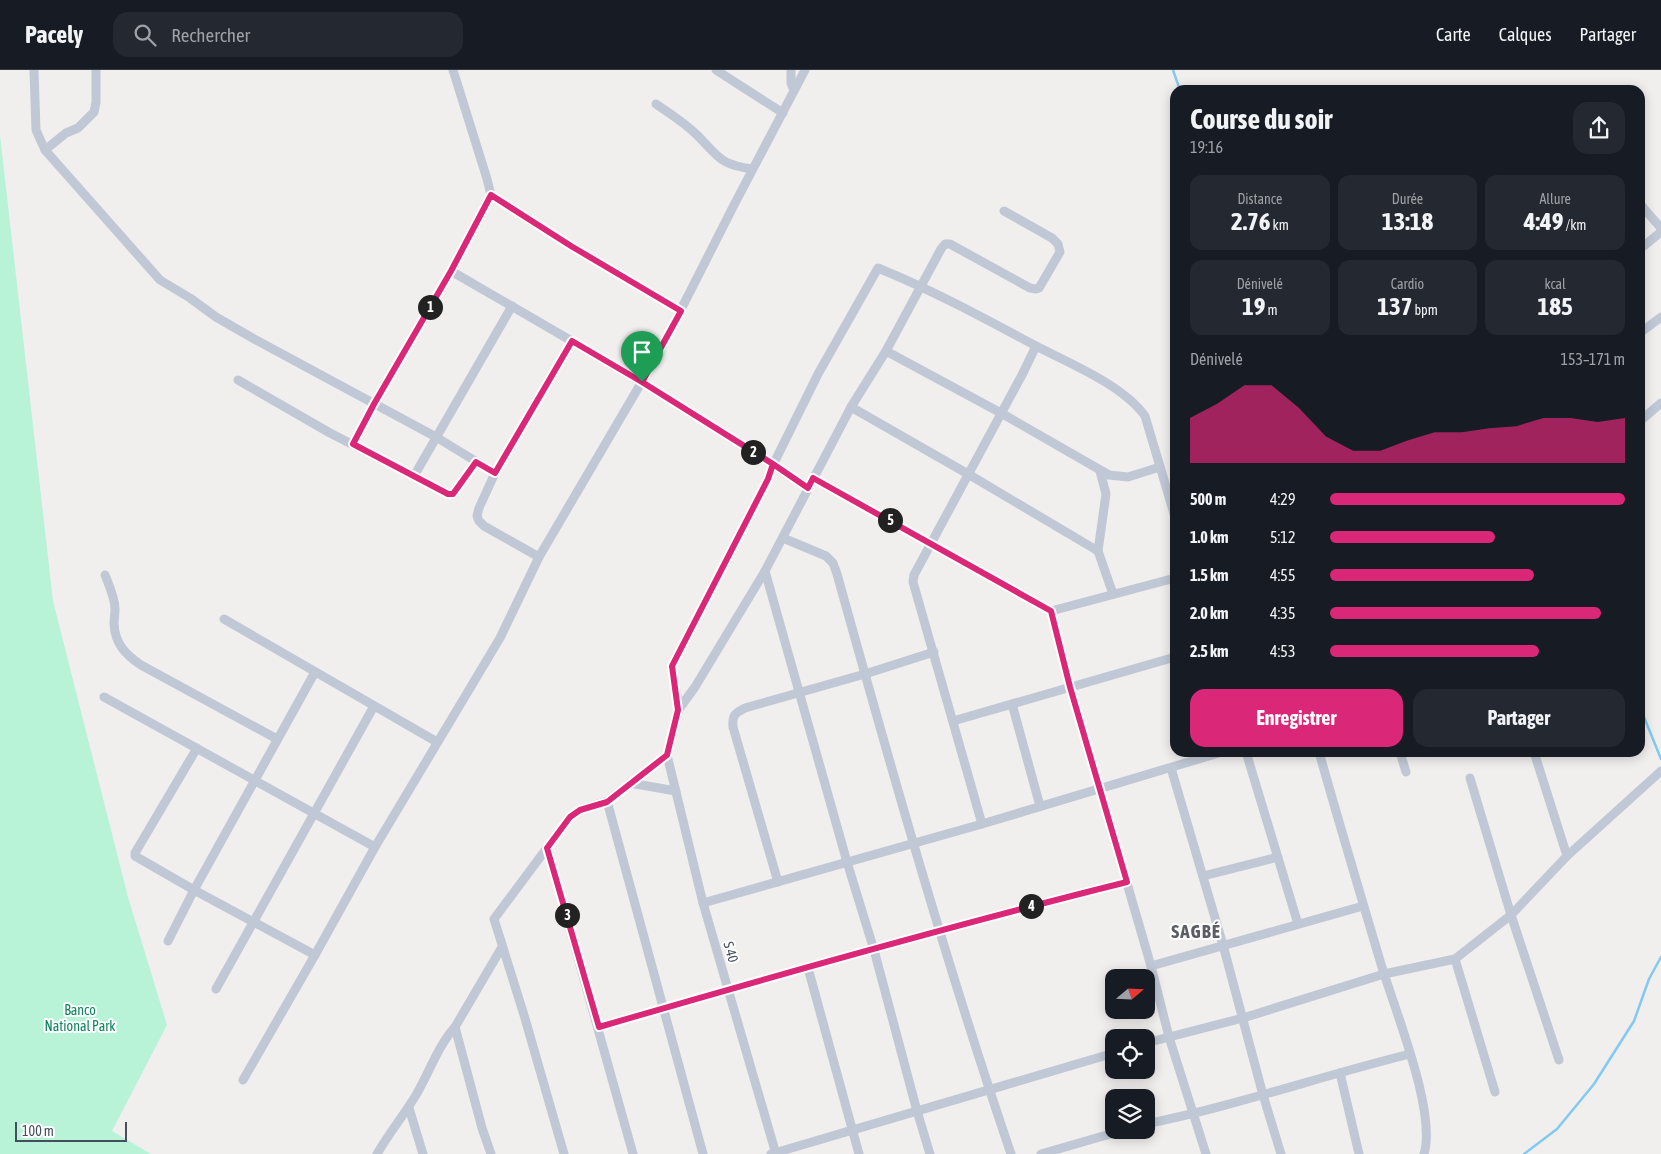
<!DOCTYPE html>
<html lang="fr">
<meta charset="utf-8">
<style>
:root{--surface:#171b24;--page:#242831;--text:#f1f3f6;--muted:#9ea1a6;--line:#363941;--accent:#db2777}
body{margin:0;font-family:"Asap Condensed",sans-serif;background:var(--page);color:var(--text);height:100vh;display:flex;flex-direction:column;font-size:19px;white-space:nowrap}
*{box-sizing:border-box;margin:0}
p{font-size:16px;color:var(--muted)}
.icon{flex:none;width:28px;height:28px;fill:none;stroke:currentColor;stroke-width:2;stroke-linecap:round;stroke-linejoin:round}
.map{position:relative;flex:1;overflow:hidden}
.sheet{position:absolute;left:1170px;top:15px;width:475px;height:672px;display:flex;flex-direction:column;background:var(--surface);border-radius:15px;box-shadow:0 2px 12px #0003}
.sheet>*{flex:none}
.needle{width:32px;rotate:71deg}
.controls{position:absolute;left:1105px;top:899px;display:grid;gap:10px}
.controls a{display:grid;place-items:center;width:50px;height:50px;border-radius:10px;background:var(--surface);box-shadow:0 2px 12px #0003;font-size:25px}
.scale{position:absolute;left:15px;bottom:12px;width:112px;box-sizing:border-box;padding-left:5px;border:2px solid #454e5d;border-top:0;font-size:14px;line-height:18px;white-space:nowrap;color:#454e5d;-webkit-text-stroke:4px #fff;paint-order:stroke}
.pin{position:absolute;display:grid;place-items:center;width:42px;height:42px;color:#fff;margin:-51px -21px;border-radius:50% 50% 50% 0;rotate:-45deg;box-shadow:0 0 5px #0007}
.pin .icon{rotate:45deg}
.km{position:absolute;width:25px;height:25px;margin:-12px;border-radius:50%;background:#222;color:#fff;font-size:14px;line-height:25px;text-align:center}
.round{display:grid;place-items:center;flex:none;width:52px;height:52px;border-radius:15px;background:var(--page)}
.summary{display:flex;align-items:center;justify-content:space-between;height:85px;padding:0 20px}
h1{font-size:28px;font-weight:700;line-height:38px}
.figures{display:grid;grid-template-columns:repeat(3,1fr);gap:8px;height:85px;padding:5px 20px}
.figures div{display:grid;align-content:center;border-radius:12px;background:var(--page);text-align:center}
.figures b{font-size:25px;font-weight:700}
.figures small{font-size:14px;font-weight:400}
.figures p{font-size:14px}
.chart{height:140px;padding:10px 20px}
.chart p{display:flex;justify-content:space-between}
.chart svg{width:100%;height:90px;margin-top:5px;fill:var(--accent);opacity:.7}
.button{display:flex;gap:10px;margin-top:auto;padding:10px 20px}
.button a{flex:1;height:58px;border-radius:15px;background:var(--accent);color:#fff;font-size:20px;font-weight:700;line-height:58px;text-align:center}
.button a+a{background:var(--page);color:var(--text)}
ul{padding:0 20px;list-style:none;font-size:16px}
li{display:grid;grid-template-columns:80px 60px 1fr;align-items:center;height:38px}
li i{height:12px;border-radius:6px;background:var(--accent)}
header{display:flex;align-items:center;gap:30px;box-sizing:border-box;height:70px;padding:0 25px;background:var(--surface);border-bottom:1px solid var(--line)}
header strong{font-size:24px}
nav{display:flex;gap:28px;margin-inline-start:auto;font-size:18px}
.search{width:350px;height:45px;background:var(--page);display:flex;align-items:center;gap:12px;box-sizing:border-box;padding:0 18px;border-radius:15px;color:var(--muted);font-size:19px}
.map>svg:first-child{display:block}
.green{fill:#b8f3d8}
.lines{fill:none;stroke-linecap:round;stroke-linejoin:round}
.stream{stroke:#82caf3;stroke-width:2.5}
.street{stroke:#c0c8d5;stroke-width:9}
.route-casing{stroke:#fff;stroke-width:10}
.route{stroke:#db2777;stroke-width:6}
.labels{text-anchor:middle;stroke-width:4;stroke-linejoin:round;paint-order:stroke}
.street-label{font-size:14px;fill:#454e5d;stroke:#fff}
.park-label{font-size:14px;fill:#0f855c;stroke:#fff}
.district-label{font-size:19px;font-weight:bold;letter-spacing:1px;fill:#5a5d64;stroke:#fff}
</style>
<header>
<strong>Pacely</strong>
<div class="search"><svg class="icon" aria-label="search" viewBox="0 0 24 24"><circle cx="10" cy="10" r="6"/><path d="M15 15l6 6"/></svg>Rechercher</div>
<nav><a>Carte</a><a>Calques</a><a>Partager</a></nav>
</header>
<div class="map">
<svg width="1661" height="1084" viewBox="0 0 1661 1084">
<rect width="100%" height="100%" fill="#f1eeee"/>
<polygon class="green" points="0,65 53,531 128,827 167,955 112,1061 151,1084 0,1084"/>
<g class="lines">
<g class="stream">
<polyline points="1173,0 1180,20"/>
<polyline points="1640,637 1661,689"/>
<polyline points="1524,1084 1557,1059 1594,1014 1634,951 1649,909 1661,887"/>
</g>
<g class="street">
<polyline points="34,0 36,60 45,80 160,210 190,228 216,247 256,270 436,367 495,403"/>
<polyline points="716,0 783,43"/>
<polyline points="791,0 791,13 794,21"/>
<path d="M656,34C671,44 685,53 697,65C719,87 719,94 752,99"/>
<polyline points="45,80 66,63 78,58 94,42 96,32 96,0"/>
<polyline points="491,125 571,176 681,241"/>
<polyline points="1640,134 1661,158"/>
<polyline points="1640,179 1661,162"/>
<path d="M451,201C572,271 693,340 808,418"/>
<polyline points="1640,263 1661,247"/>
<polyline points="886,281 1001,343 1109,405 1128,407 1160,397"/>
<polyline points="238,310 330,363 414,406 512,236"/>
<polyline points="851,337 968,404 1098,481"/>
<polyline points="1640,351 1661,333"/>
<polyline points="353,374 374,334 451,201 491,125 487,109 453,0"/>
<polyline points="1100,401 1106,424 1098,481 1113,524"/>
<polyline points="414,406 449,424 453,424 476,392"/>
<polyline points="813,408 1051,541 1175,508"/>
<path d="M783,468L826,486L833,493L837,504C891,698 946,893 1011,1084"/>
<polyline points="539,487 484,456 479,451 477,446 479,438 495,403 572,271"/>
<polyline points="765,501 847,792 874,880 917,1041 930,1084"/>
<path d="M105,505C109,515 115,528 115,539C115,544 114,549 114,554C115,574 126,585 141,595L277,669"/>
<polyline points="1051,541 1070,617 1151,896 1169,967 1206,1084"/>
<polyline points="224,549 437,672"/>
<polyline points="104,627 375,777"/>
<polyline points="1012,634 1040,736"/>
<polyline points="679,639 695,617 765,501 851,337 886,281 941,179 945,174 950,174 1030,218 1036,219 1039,218 1060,182 1058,174 1052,168 1004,141"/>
<polyline points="953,651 1175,587"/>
<polyline points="197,678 135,783 135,786 194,820 315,885"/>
<polyline points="1246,682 1298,854"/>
<path d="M1319,682C1339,753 1360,823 1381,894C1394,938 1437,1042 1424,1084"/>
<polyline points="1400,682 1406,702"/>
<polyline points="1534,682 1567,786"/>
<polyline points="667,685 703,833 776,1084"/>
<polyline points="1171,698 1223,875 1263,1025 1281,1084"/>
<polyline points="1470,708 1511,845 1559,990"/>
<polyline points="630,713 676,721"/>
<polyline points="607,731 703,1084"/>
<polyline points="982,754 913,512 914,505 1023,303 1036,276"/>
<polyline points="547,777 633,1084"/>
<polyline points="1203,806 1278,787"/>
<path d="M778,812L733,657C732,645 735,643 745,638L865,604L934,582"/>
<polyline points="703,833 982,754 1222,682"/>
<polyline points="168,871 194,820 315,602"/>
<polyline points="1455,889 1495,1022"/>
<polyline points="1151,896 1363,836"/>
<polyline points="808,898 859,1084"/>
<polyline points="216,919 374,636"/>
<polyline points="455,957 482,1058 491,1084"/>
<path d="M599,957C774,906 950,856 1127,812"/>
<polyline points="1146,973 1243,948 1384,904 1455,889 1511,845 1567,786 1661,701"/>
<polyline points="1340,1003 1359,1084"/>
<polyline points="243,1010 315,885 375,777 500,568 539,487 661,279 734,135 805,0"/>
<polyline points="409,1038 423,1084"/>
<path d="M1146,1054C1235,1036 1321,1006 1410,984"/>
<path d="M377,1084C389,1063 404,1045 416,1025C429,1003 438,976 455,957L502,877"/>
<path d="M564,1084L524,945L494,849L570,747L580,740L607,731L667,685L679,639L672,596L768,409L773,395L818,304L878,198C932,220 984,248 1036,276C1069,293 1123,315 1145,346L1175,447"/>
<polyline points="771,1084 1114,983"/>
<polyline points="1041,1084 1124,1060"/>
</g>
</g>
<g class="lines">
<defs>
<path id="route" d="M642,312L572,271L495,403L476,392L453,424H448L353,374L374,334L451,201L491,125L571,176L681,241L642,312L773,394L768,409L672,596L678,640L667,685L607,732L580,740L570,747L547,778L599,957C774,906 950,856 1127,812L1070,617L1051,541L813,408L808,418L773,394L642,312"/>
</defs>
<use href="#route" class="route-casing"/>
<use href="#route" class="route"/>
</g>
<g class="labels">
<g class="street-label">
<text transform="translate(731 882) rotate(74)" y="5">S 40</text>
</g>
<g class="park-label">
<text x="80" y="945">Banco<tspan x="80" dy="16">National Park</tspan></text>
</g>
<g class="district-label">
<text x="1196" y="868">SAGBÉ</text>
</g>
</g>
</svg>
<div class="controls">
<a><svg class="needle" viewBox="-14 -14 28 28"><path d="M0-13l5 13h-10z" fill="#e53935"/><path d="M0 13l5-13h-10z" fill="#9ea1a6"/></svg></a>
<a><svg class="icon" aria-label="locate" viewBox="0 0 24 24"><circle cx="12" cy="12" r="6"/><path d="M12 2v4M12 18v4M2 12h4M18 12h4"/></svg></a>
<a><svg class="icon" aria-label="layers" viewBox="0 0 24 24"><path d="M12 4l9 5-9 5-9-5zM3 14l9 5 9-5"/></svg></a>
</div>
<div class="scale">100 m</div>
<div class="pin" style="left:642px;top:312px;background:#1e9e55"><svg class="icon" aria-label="arrive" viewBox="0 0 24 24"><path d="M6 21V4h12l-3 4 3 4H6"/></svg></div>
<b class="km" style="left:430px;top:237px">1</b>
<b class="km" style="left:753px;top:382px">2</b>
<b class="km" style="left:567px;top:845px">3</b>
<b class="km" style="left:1031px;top:836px">4</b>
<b class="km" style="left:890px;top:450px">5</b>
<section class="sheet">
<div class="summary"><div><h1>Course du soir</h1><p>19:16</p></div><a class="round"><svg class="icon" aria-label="share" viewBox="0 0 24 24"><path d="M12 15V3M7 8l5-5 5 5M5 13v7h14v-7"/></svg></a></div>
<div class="figures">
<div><p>Distance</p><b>2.76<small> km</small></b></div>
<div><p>Durée</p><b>13:18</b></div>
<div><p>Allure</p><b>4:49<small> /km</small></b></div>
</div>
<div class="figures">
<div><p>Dénivelé</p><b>19<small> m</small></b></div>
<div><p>Cardio</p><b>137<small> bpm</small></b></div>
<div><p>kcal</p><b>185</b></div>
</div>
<div class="chart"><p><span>Dénivelé</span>153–171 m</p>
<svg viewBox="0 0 160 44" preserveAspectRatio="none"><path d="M0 44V22L10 15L20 6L30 6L40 17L50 31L60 38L70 38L80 33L90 29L100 29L110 27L120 26L130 22L140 22L150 24L160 22V44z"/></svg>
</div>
<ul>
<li><b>500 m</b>4:29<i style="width:100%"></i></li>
<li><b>1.0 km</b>5:12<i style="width:56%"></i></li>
<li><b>1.5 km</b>4:55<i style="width:69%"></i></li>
<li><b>2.0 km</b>4:35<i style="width:92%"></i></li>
<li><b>2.5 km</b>4:53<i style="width:71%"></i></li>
</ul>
<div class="button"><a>Enregistrer</a><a>Partager</a></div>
</section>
</div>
